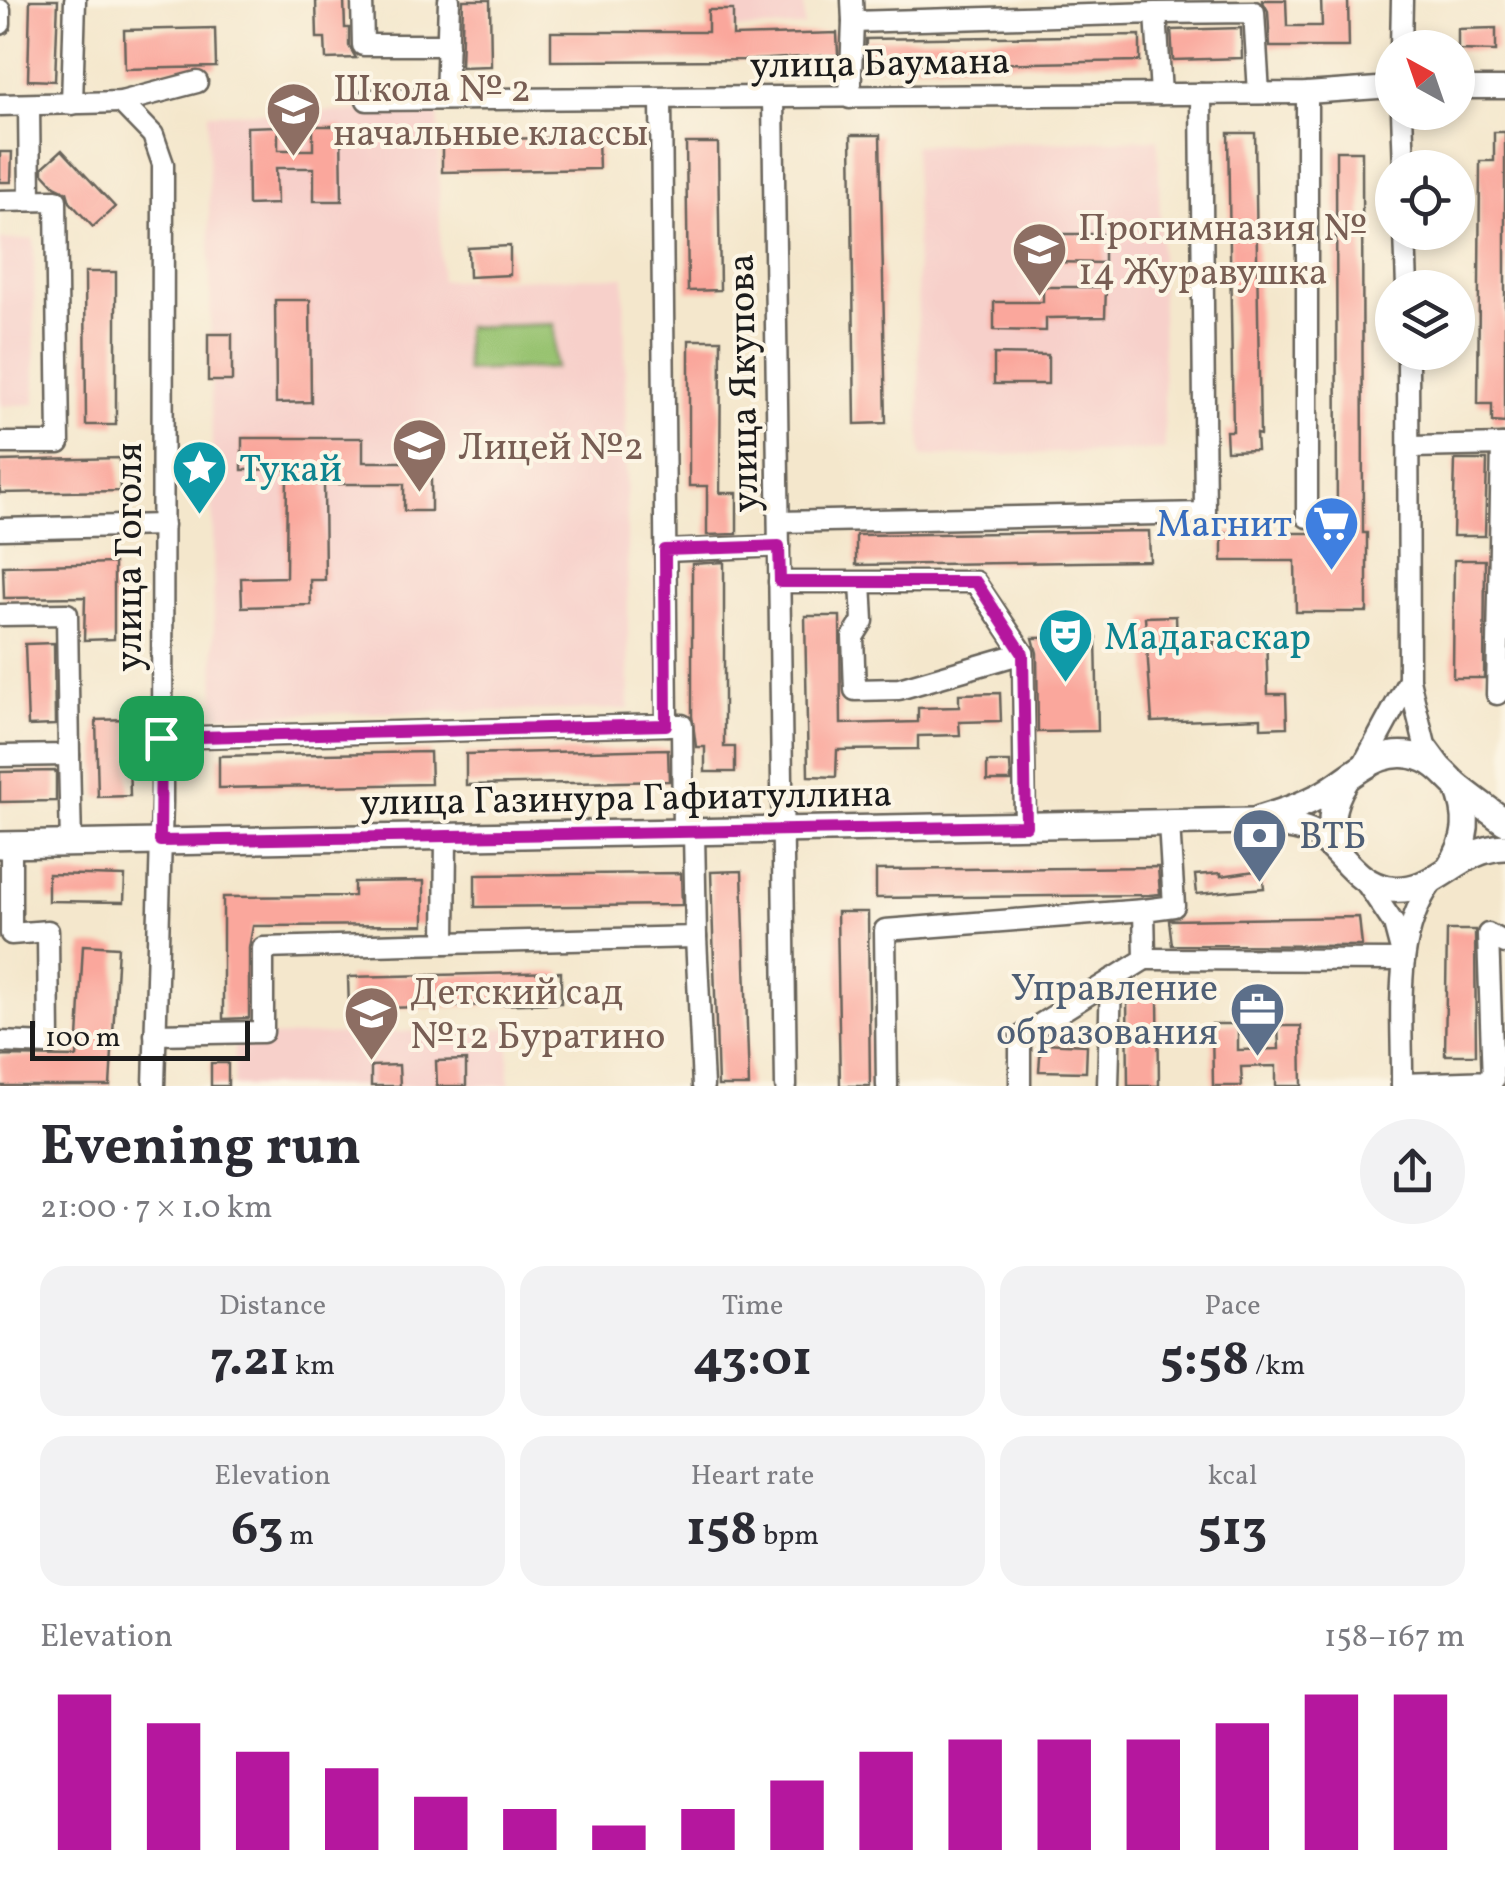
<!DOCTYPE html>
<meta charset="utf-8">
<style>
:root{--surface:#fff;--page:#f2f2f3;--text:#2b2b33;--muted:#7c7c81;--accent:#b5179e}
body{margin:0;font-family:Vollkorn,serif;background:var(--page);color:var(--text);height:100vh;display:flex;flex-direction:column;font-size:38px;white-space:nowrap}
*{box-sizing:border-box;margin:0}
p{font-size:32px;color:var(--muted)}
.icon{flex:none;width:55px;height:55px;fill:none;stroke:currentColor;stroke-width:2;stroke-linecap:round;stroke-linejoin:round}
.map{position:relative;height:1086px;overflow:hidden}
.details{display:flex;flex-direction:column;background:var(--surface);flex:1}
.details>*{flex:none}
.needle{width:65px;rotate:320deg}
.tools{position:absolute;left:1375px;top:30px;display:grid;gap:20px}
.tools a{display:grid;place-items:center;width:100px;height:100px;border-radius:50%;background:var(--surface);box-shadow:0 5px 15px #0003;font-size:50px}
.scale{position:absolute;left:30px;bottom:25px;width:220px;box-sizing:border-box;padding-left:10px;border:5px solid #1c1c1c;border-top:0;font-size:28px;line-height:35px;white-space:nowrap;color:#1c1c1c;-webkit-text-stroke:8px #fcf5e5;paint-order:stroke}
.pin{position:absolute;display:grid;place-items:center;width:85px;height:85px;color:#fff;margin:-42px;border-radius:20px;box-shadow:0 5px 15px #0006}
.round{display:grid;place-items:center;flex:none;width:105px;height:105px;border-radius:52px;background:var(--page)}
.summary{display:flex;align-items:center;justify-content:space-between;height:170px;padding:0 40px}
h1{font-size:55px;font-weight:700;line-height:75px}
.figures{display:grid;grid-template-columns:repeat(3,1fr);gap:15px;height:170px;padding:10px 40px}
.figures div{display:grid;align-content:center;border-radius:25px;background:var(--page);text-align:center}
.figures b{font-size:50px;font-weight:700}
.figures small{font-size:28px;font-weight:400}
.figures p{font-size:28px}
.chart{height:280px;padding:20px 40px}
.chart p{display:flex;justify-content:space-between}
.chart svg{width:100%;height:180px;margin-top:10px;stroke:var(--accent);stroke-width:6}
.map>svg:first-child{display:block}
.built{fill:#f7d0ca}
.green{fill:#97c26f;stroke:#5a6f46;stroke-width:2.5}
.building{fill:#faa79c}
.lines{fill:none;stroke-linecap:round;stroke-linejoin:round}
.minor-casing{stroke:#68635a;stroke-width:25}
.major-casing{stroke:#68635a;stroke-width:30}
.minor{stroke:#fff;stroke-width:20}
.major{stroke:#fff;stroke-width:25}
.route-casing{stroke:#fff;stroke-width:20}
.route{stroke:#b5179e;stroke-width:12}
.labels{text-anchor:middle;stroke-width:8;stroke-linejoin:round;paint-order:stroke}
.street-label{font-size:38px;fill:#1c1c1c;stroke:#fcf5e5}
.education-label{font-size:38px;fill:#785e54;stroke:#fcf5e5;text-anchor:start}
.culture-label{font-size:38px;fill:#0d838f;stroke:#fcf5e5;text-anchor:start}
.shop-label{font-size:38px;fill:#366cbe;stroke:#fcf5e5;text-anchor:end}
.service-label{font-size:38px;fill:#4e5e75;stroke:#fcf5e5;text-anchor:start}
</style>
<div class="map">
<svg width="1505" height="1086" viewBox="0 0 1505 1086">
<rect width="100%" height="100%" fill="#fcf5e5"/>
<filter id="ink" filterUnits="userSpaceOnUse"><feTurbulence type="fractalNoise" baseFrequency=".01" numOctaves="2"/><feDisplacementMap in="SourceGraphic" scale="20" xChannelSelector="R" yChannelSelector="G"/><feConvolveMatrix kernelMatrix="1 2 1 2 8 2 1 2 1" color-interpolation-filters="sRGB"/></filter>
<filter id="wash" filterUnits="userSpaceOnUse"><feTurbulence type="fractalNoise" baseFrequency=".0048" numOctaves="4" result="noise"/><feDisplacementMap in="SourceGraphic" scale="40" xChannelSelector="R" yChannelSelector="G"/><feGaussianBlur stdDeviation="2.25" result="paint"/><feColorMatrix in="noise" values="0 0 0 0 0 0 0 0 0 0 0 0 0 0 0 0 0 1.4 0 .05"/><feComposite in="paint" operator="in"/></filter>
<g filter="url(#wash)">
<rect width="100%" height="100%" fill="#f4e7cc"/>
<g class="built">
<polygon points="727,0 804,0 804,27 728,29"/>
<polygon points="438,110 441,280 624,277 629,709 215,715 208,113"/>
<polygon points="1158,139 1165,450 921,457 914,145"/>
<polygon points="34,239 35,404 0,406 0,240"/>
<polygon points="509,1028 509,1086 234,1086 234,1038"/>
</g>
<polygon class="green" points="554,324 555,368 466,371 465,327"/>
<g id="blocks">
<g class="building">
<polygon points="30,0 58,0 55,81 28,80"/>
<polygon points="316,0 344,0 345,28 349,28 349,46 356,58 326,59 325,38 317,38"/>
<polygon points="463,0 490,0 491,66 461,67"/>
<polygon points="1262,0 1286,0 1287,26 1322,26 1321,0 1348,0 1349,47 1270,47 1268,11"/>
<polygon points="708,10 733,10 733,36 837,33 838,55 753,60 551,61 551,32 708,32"/>
<polygon points="215,28 216,67 125,69 124,30"/>
<polygon points="1241,28 1242,58 1173,60 1171,30"/>
<polygon points="1496,28 1496,51 1458,50 1458,29"/>
<polygon points="1140,35 1140,61 865,66 866,39"/>
<polygon points="278,126 278,150 313,150 313,126 341,126 342,201 314,201 314,168 276,168 277,204 248,205 247,127"/>
<polygon points="1494,132 1505,132 1505,423 1492,422 1492,404 1478,404 1480,161 1494,161"/>
<polygon points="1228,133 1255,133 1260,435 1256,434 1257,450 1227,451 1226,431 1233,431"/>
<polygon points="851,135 880,135 886,423 855,424"/>
<polygon points="598,137 599,169 442,172 442,140"/>
<polygon points="686,143 718,143 720,290 688,291"/>
<polygon points="62,150 115,207 93,227 70,202 67,192 55,186 43,173 43,167"/>
<polygon points="1336,151 1362,151 1363,533 1367,533 1367,612 1296,612 1295,561 1222,561 1222,533 1337,533"/>
<polygon points="0,152 12,152 11,182 0,182"/>
<polygon points="1051,234 1104,234 1104,263 1051,262"/>
<polygon points="510,246 510,275 469,277 468,248"/>
<polygon points="85,272 116,272 116,425 86,425"/>
<polygon points="1043,287 1106,287 1105,317 1046,318 1046,331 994,330 994,302 1043,302"/>
<polygon points="275,300 310,300 311,402 276,403"/>
<rect x="208" y="334" width="24" height="47"/>
<polygon points="689,340 721,340 720,493 737,493 737,534 707,535 707,486 689,486"/>
<polygon points="994,354 1048,355 1048,384 994,384"/>
<polygon points="242,438 363,438 363,462 404,462 404,447 431,447 431,511 404,511 404,484 324,484 325,580 310,580 311,605 242,607 241,578 286,577 287,469 242,470"/>
<polygon points="119,458 120,491 0,493 0,461"/>
<polygon points="1455,460 1487,460 1485,536 1453,536"/>
<polygon points="1149,531 1150,561 856,565 856,535"/>
<polygon points="1454,560 1485,560 1484,678 1453,678"/>
<polygon points="724,562 724,747 735,747 735,772 705,772 705,747 696,747 692,716 692,564"/>
<polygon points="114,563 114,639 84,640 85,597 4,598 3,566"/>
<polygon points="805,616 840,616 841,724 918,722 918,708 959,707 959,694 1000,693 1001,721 959,722 960,735 918,736 918,749 837,750 836,777 808,776"/>
<polygon points="1176,616 1177,647 1214,646 1214,636 1266,634 1268,694 1286,694 1287,727 1261,728 1261,718 1152,722 1145,617"/>
<polygon points="1096,637 1098,731 1038,732 1037,653 1033,638"/>
<polygon points="54,643 55,725 28,726 25,644"/>
<polygon points="128,719 130,796 98,797 96,720"/>
<polygon points="668,749 669,781 466,785 466,754"/>
<polygon points="430,752 431,784 219,788 219,756"/>
<polygon points="987,762 1010,762 1011,781 987,781"/>
<polygon points="56,771 56,801 0,802 0,772"/>
<polygon points="1158,867 1160,894 1149,895 876,898 876,870"/>
<polygon points="1262,870 1264,888 1197,894 1195,875 1221,873 1221,876"/>
<polygon points="742,871 749,1086 718,1086 711,872"/>
<polygon points="681,873 682,905 475,907 475,875"/>
<polygon points="48,874 125,876 124,902 48,901"/>
<polygon points="424,881 424,925 253,926 249,948 249,1018 223,1019 223,897 354,896 354,882"/>
<polygon points="837,912 868,912 870,1086 840,1086"/>
<polygon points="1359,917 1362,946 1172,945 1169,920"/>
<polygon points="1447,930 1475,930 1476,1055 1445,1055"/>
<polygon points="83,945 118,947 110,1086 0,1086 0,1056 77,1057"/>
<polygon points="561,972 561,1003 349,1009 348,977"/>
<polygon points="1127,996 1158,996 1159,1086 1128,1086"/>
<polygon points="1212,1024 1238,1024 1238,1050 1279,1049 1278,1026 1301,1026 1302,1086 1276,1086 1276,1066 1241,1067 1242,1086 1213,1086"/>
<polygon points="1041,1043 1087,1045 1086,1072 1039,1071"/>
<polygon points="466,1060 466,1086 437,1086 436,1061"/>
<rect x="211" y="1063" width="17" height="23"/>
<polygon points="399,1065 400,1086 371,1086 371,1066"/>
</g>
</g>
</g>
<g filter="url(#ink)">
<use href="#blocks" fill-opacity="0" stroke="#68635a" stroke-width="2.5"/>
<g class="lines">
<defs>
<g id="minor">
<polyline points="362,0 363,45 448,45"/>
<polyline points="852,0 853,22 1156,13 1161,94"/>
<polyline points="0,10 0,24"/>
<polyline points="1156,13 1254,12 1259,93"/>
<polyline points="1401,48 1402,0"/>
<polyline points="1458,88 1505,88"/>
<polyline points="773,98 786,1086"/>
<polyline points="850,98 853,22"/>
<polyline points="446,99 449,0"/>
<polyline points="367,100 1307,93 1392,87"/>
<polyline points="121,102 153,135 163,164 162,802 154,1086"/>
<polyline points="72,104 75,0"/>
<polyline points="0,105 121,102 197,82"/>
<polyline points="29,105 30,200"/>
<polyline points="1402,112 1404,168"/>
<polyline points="0,201 56,200 59,443 0,443"/>
<polyline points="1405,232 1407,288"/>
<polyline points="1408,352 1409,680 1425,745 1442,768"/>
<polyline points="1502,445 1497,694 1505,683"/>
<polyline points="1411,447 1505,445"/>
<polyline points="1307,517 1307,93"/>
<polyline points="779,522 1205,513 1201,94"/>
<polyline points="0,529 163,525"/>
<polyline points="665,551 779,546"/>
<polyline points="779,582 975,582 1023,653 899,689 855,690 853,637 863,621 861,582"/>
<polyline points="0,615 67,614 69,755 0,756"/>
<polyline points="1023,653 1025,827"/>
<polyline points="667,725 682,725 683,834"/>
<polyline points="161,738 667,725 661,99"/>
<polyline points="69,755 71,845"/>
<polyline points="1363,765 1409,680"/>
<polyline points="1365,881 1394,924 1403,958"/>
<polyline points="696,937 703,1086"/>
<polyline points="445,943 696,937 694,833"/>
<polyline points="1145,959 1404,960"/>
<polyline points="155,1034 263,1032 263,948 445,943 446,837"/>
<polyline points="0,1042 49,1044 48,931 11,934 11,845"/>
<polyline points="1402,1084 1493,1081 1488,934 1505,943"/>
<polyline points="887,1086 885,930 1144,910"/>
<polyline points="1020,1086 1020,1037 1145,959 1144,910 1174,906 1169,823"/>
<polyline points="1108,1086 1111,980"/>
<path d="M1402,1086C1403,1021 1391,937 1433,881"/>
</g>
<g id="major">
<path d="M1259,819C1282,812 1304,805 1325,793C1358,773 1382,743 1424,759C1440,765 1448,779 1461,789C1475,800 1490,811 1505,822"/>
<path d="M0,845L1253,821C1272,824 1298,825 1315,834C1342,850 1355,885 1390,889C1438,894 1455,849 1505,847"/>
<path d="M1340,855C1327,830 1330,804 1346,780"/>
<path d="M1450,867C1468,839 1470,817 1457,786"/>
</g>
</defs>
<use href="#minor" class="minor-casing"/>
<use href="#major" class="major-casing"/>
<use href="#minor" class="minor"/>
<use href="#major" class="major"/>
</g>
</g>
<g class="lines" filter="url(#ink)">
<defs>
<polygon id="route" points="779,546 780,582 976,582 1023,654 1026,826 160,841 161,738 666,725 665,550"/>
</defs>
<use href="#route" class="route-casing"/>
<use href="#route" class="route"/>
</g>
<defs>
<symbol id="school-pin" viewBox="-11 -11 22 30"><path d="M0 17L-7.5 6A9.5 9.5 0 1 1 7.5 6Z" fill="#8d6e63" stroke="#fcf5e5"/><path d="M0-5L7-2L0 1L-7-2ZM-4 1L0 2.5L4 1V4Q0 6-4 4Z" fill="#fff"/></symbol>
<symbol id="sight-pin" viewBox="-11 -11 22 30"><path d="M0 17L-7.5 6A9.5 9.5 0 1 1 7.5 6Z" fill="#0f9aa8" stroke="#fcf5e5"/><path d="M0-6L1.8-2.2L6-1.7L2.9 1.2L3.7 5.4L0 3.3L-3.7 5.4L-2.9 1.2L-6-1.7L-1.8-2.2Z" fill="#fff"/></symbol>
<symbol id="supermarket-pin" viewBox="-11 -11 22 30"><path d="M0 17L-7.5 6A9.5 9.5 0 1 1 7.5 6Z" fill="#3f7fe0" stroke="#fcf5e5"/><path d="M-6-5.5h2.5l.6 2H6L4.5 2H-2.5L-4.4-4H-6ZM-1.5 3.2a1.3 1.3 0 1 0 .1 0ZM3 3.2a1.3 1.3 0 1 0 .1 0Z" fill="#fff"/></symbol>
<symbol id="theatre-pin" viewBox="-11 -11 22 30"><path d="M0 17L-7.5 6A9.5 9.5 0 1 1 7.5 6Z" fill="#0f9aa8" stroke="#fcf5e5"/><path d="M-5-5.5Q0-4 5-5.5V0Q5 5 0 6Q-5 5-5 0ZM-3.3-2.5H-1v1.5H-3.3ZM1-2.5H3.3v1.5H1ZM-2.8 1Q0 5.5 2.8 1Z" fill="#fff"/></symbol>
<symbol id="bank-pin" viewBox="-11 -11 22 30"><path d="M0 17L-7.5 6A9.5 9.5 0 1 1 7.5 6Z" fill="#5c6f8a" stroke="#fcf5e5"/><path d="M-6-4H6V4H-6ZM0-2.3a2.3 2.3 0 1 0 0 4.6a2.3 2.3 0 1 0 0-4.6Z" fill="#fff"/></symbol>
<symbol id="office-pin" viewBox="-11 -11 22 30"><path d="M0 17L-7.5 6A9.5 9.5 0 1 1 7.5 6Z" fill="#5c6f8a" stroke="#fcf5e5"/><path d="M-6-3h4V-5.5h4V-3h4V5H-6ZM-1-4.5V-3h2v-1.5ZM-6 0V1H6V0Z" fill="#fff"/></symbol>
</defs>
<g fill-rule="evenodd">
<use href="#school-pin" x="262" y="78" width="63" height="86"/>
<use href="#school-pin" x="1008" y="218" width="63" height="86"/>
<use href="#school-pin" x="388" y="414" width="63" height="86"/>
<use href="#sight-pin" x="168" y="436" width="63" height="86"/>
<use href="#supermarket-pin" x="1300" y="492" width="63" height="86"/>
<use href="#theatre-pin" x="1034" y="604" width="63" height="86"/>
<use href="#bank-pin" x="1228" y="804" width="63" height="86"/>
<use href="#office-pin" x="1226" y="978" width="63" height="86"/>
<use href="#school-pin" x="340" y="982" width="63" height="86"/>
</g>
<g class="labels">
<g class="street-label">
<text transform="translate(880 62) rotate(-1)" y="13">улица Баумана</text>
<text transform="translate(742 383) rotate(-91)" y="13">улица Якупова</text>
<text transform="translate(128 557) rotate(-90)" y="13">улица Гоголя</text>
<text transform="translate(626 797) rotate(-1)" y="13">улица Газинура Гафиатуллина</text>
</g>
<g class="education-label">
<text x="333" y="101">Школа № 2<tspan x="333" dy="44">начальные классы</tspan></text>
<text x="1078" y="240">Прогимназия №<tspan x="1078" dy="44">14 Журавушка</tspan></text>
<text x="458" y="459">Лицей №2</text>
<text x="410" y="1004">Детский сад<tspan x="410" dy="44">№12 Буратино</tspan></text>
</g>
<g class="culture-label">
<text x="239" y="481">Тукай</text>
<text x="1104" y="649">Мадагаскар</text>
</g>
<g class="shop-label">
<text x="1292" y="536">Магнит</text>
</g>
<g class="service-label">
<text x="1299" y="848">ВТБ</text>
<text x="1218" y="1000" text-anchor="end">Управление<tspan x="1218" dy="44">образования</tspan></text>
</g>
</g>
</svg>
<div class="tools">
<a><svg class="needle" viewBox="-14 -14 28 28"><path d="M0-13l5 13h-10z" fill="#e53935"/><path d="M0 13l5-13h-10z" fill="#7c7c81"/></svg></a>
<a><svg class="icon" aria-label="locate" viewBox="0 0 24 24"><circle cx="12" cy="12" r="6"/><path d="M12 2v4M12 18v4M2 12h4M18 12h4"/></svg></a>
<a><svg class="icon" aria-label="layers" viewBox="0 0 24 24"><path d="M12 4l9 5-9 5-9-5zM3 14l9 5 9-5"/></svg></a>
</div>
<div class="scale">100 m</div>
<div class="pin" style="left:161px;top:738px;background:#1e9e55"><svg class="icon" aria-label="arrive" viewBox="0 0 24 24"><path d="M6 21V4h12l-3 4 3 4H6"/></svg></div>
</div>
<section class="details">
<div class="summary"><div><h1>Evening run</h1><p>21:00 · 7 × 1.0 km</p></div><a class="round"><svg class="icon" aria-label="share" viewBox="0 0 24 24"><path d="M12 15V3M7 8l5-5 5 5M5 13v7h14v-7"/></svg></a></div>
<div class="figures">
<div><p>Distance</p><b>7.21<small> km</small></b></div>
<div><p>Time</p><b>43:01</b></div>
<div><p>Pace</p><b>5:58<small> /km</small></b></div>
</div>
<div class="figures">
<div><p>Elevation</p><b>63<small> m</small></b></div>
<div><p>Heart rate</p><b>158<small> bpm</small></b></div>
<div><p>kcal</p><b>513</b></div>
</div>
<div class="chart"><p><span>Elevation</span>158–167 m</p>
<svg viewBox="0 0 160 44" preserveAspectRatio="none"><path d="M5 44V6M15 44V13M25 44V20M35 44V24M45 44V31M55 44V34M65 44V38M75 44V34M85 44V27M95 44V20M105 44V17M115 44V17M125 44V17M135 44V13M145 44V6M155 44V6"/></svg>
</div>
</section>
